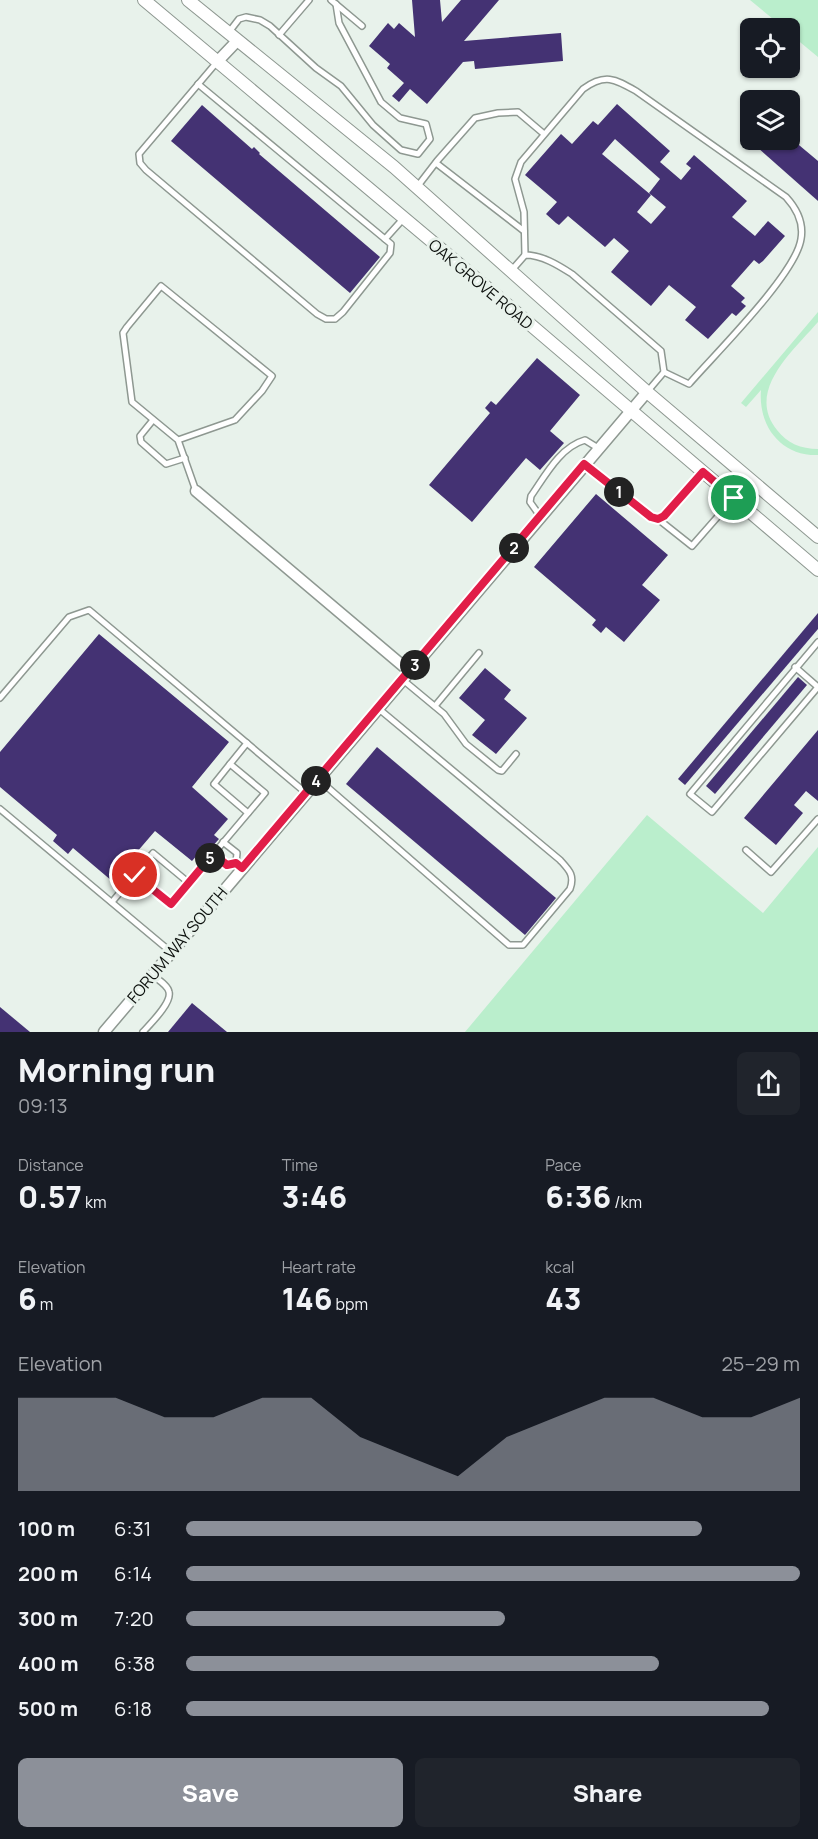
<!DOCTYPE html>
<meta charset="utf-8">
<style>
:root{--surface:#171b24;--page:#20242c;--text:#f1f3f6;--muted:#9ea1a6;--accent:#8c9099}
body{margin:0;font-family:Manrope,sans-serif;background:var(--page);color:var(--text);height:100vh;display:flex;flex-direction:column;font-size:22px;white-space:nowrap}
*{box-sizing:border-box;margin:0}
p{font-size:20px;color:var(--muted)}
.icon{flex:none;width:33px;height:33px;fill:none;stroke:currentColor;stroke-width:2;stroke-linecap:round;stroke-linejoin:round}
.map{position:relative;height:1032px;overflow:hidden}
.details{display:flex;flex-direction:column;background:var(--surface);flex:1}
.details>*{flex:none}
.tools{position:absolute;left:740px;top:18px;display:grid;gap:12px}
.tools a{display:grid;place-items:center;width:60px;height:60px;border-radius:9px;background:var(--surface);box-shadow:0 2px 4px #0004;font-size:30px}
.pin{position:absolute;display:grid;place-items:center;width:51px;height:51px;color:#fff;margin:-26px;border:3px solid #fff;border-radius:50%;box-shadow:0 2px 6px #0007}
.km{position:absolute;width:30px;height:30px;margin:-15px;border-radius:50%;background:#222;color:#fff;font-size:16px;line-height:30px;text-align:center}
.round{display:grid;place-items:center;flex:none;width:63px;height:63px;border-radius:9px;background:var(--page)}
.head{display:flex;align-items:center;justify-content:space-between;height:102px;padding:0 18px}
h1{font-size:33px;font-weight:800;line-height:45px}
.stats{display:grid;grid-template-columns:repeat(3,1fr);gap:9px;height:102px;padding:6px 18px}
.stats div{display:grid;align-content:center}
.stats b{font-size:30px;font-weight:800}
.stats small{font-size:16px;font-weight:400}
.stats p{font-size:16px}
.chart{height:168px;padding:12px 18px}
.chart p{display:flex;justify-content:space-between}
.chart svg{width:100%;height:108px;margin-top:6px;fill:var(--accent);opacity:.7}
.cta{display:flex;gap:12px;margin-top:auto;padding:12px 18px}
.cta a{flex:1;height:69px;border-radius:9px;background:var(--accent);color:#fff;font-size:24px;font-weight:800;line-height:69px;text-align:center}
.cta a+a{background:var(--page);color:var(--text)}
ul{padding:0 18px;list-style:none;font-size:20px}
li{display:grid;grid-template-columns:96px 72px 1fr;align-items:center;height:45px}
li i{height:15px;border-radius:8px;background:var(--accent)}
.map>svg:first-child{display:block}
.green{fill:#baeecc}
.building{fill:#443273;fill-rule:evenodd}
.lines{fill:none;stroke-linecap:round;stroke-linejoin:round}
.service-casing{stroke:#8e9891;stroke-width:8}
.minor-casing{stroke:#8e9891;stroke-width:13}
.tertiary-casing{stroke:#8e9891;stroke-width:14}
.service{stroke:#fff;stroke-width:5}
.minor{stroke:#fff;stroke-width:10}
.tertiary{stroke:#fff;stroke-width:12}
.route-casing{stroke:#fff;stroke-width:12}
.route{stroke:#e11d48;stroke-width:8}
.labels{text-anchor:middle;stroke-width:6;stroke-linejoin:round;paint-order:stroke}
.street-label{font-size:16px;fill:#0c100d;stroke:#e8f2eb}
</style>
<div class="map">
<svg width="818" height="1032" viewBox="0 0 818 1032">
<rect width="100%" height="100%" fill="#e8f2eb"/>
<g class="green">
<polygon points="750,0 818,0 818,57 789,33 789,28 784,28"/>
<path d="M818,312V322C794,350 745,391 777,430C787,443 801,449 818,449V455C780,456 758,425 761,390L746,407L741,403Z"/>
<polygon points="647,815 763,913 818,847 818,1032 465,1032"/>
</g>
<g class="building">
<polygon points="412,0 440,0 442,22 461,0 499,0 464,41 561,33 563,61 475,69 474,61 463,62 427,104 410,89 399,102 392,96 404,83 387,68 390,64 369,46 388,23 394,29 399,23 415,37"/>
<path d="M617,104L670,151L660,162L681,180L691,168L686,164L694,155L747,201L732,217L755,236L768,221L785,236L763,261L759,264L754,260L731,286L745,298L741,302L746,306L736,316L732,313L708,339L685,320L696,307L669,285L651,306L611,272L629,251L614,238L605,247L568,216L559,225L556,223L546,214L557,202L525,175L561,134L572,144L593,121L598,125ZM615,139L660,179L649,193L666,207L651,224L637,212L651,195L602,154Z"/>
<polygon points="202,105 252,149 254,147 260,153 259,154 380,257 350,293 171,141"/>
<polygon points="764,140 793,140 818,161 818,201 757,147"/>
<polygon points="537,358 580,395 550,431 564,443 540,470 526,458 472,522 429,485 490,413 485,408 491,401 496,405"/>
<polygon points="596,494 668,555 642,585 660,600 624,642 606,627 601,633 592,625 596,620 534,567"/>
<polygon points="818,613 818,629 685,785 678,779"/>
<polygon points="99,634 229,742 192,787 228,819 214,835 219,839 210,849 206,845 192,861 155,831 112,881 73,848 68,854 53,841 57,835 0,787 0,752"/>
<polygon points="485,668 511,690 504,699 527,718 496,754 472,735 485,720 459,698"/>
<polygon points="798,677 807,685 715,794 706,786"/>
<polygon points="818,730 818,801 806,791 794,805 803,813 776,845 744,818"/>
<polygon points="377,747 556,898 525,935 346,784"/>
<polygon points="192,1003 227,1032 168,1032"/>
<polygon points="0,1007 30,1032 0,1032"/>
</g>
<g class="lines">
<defs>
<g id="service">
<polyline points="331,0 362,26"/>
<polyline points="229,32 239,19 246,17 260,20 270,26 316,68 341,86 373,125 401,150 418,154 430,139 426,124 400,118 381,102 339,23 336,4"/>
<polyline points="279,35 309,0"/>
<polyline points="217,62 139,154 140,163 146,170 317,314 326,319 335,319 343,312 390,253 391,244 385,239 403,219"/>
<polyline points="198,84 385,239"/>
<polyline points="436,163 524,231"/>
<polyline points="417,187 437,161 475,118 498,113 518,112 544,134"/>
<path d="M525,255L524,212L515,179L521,162L583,89C605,73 615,79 636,91L786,197C797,209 804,222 801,239C796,274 715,354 689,384L664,372"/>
<path d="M511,271L525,255C542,255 558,265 572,274L661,351L664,372L647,392"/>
<polyline points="153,420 140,436 141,442 166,464 185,458"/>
<polyline points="178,440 235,420 262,391 272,376 161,286 127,327 123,333 132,402 178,440 196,491"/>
<polyline points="586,465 651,517 658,519 664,516 703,473"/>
<path d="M540,516L530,502L531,496C545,476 560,447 585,440L598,448"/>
<polyline points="658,519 692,546 734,498"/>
<polyline points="795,667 818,687 712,812 690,794 818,642"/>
<polyline points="403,680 444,714 466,744 498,770 502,771 516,754"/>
<polyline points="0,698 69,617 89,610 306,793"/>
<polyline points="435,706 479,653"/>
<polyline points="230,764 214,784 248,813"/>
<path d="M318,779L509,945H523L570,889C575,875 569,870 560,860L379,709"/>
<polyline points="0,809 171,952"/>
<polyline points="223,842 237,853 236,863"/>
<polyline points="746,850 771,872 818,819"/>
<polyline points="213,854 227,865 236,863 242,868"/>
<polyline points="135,875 171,904 189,883"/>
<polyline points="112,902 153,853 189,883 265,793 230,764 247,743"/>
<path d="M143,1032C150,1024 172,1003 169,992C168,985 157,979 152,975"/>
</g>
<g id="minor">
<polyline points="217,62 237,41"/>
<polyline points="196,491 409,671"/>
<polyline points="104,1032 647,392"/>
</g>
<g id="tertiary">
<polyline points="144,0 491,291 818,570"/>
<polyline points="188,0 394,167 647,392 818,537"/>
</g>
</defs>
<use href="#service" class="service-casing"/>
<use href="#minor" class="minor-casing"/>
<use href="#tertiary" class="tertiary-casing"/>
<use href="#service" class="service"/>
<use href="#minor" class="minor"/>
<use href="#tertiary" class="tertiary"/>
</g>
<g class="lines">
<defs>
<polyline id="route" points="135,875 171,904 213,854 227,865 236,863 242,868 584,464 651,517 658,519 664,516 703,472 734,498"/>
</defs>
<use href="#route" class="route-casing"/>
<use href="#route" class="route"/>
</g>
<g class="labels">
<g class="street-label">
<text transform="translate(481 284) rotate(40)" y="6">OAK GROVE ROAD</text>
<text transform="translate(177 945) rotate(-50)" y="6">FORUM WAY SOUTH</text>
</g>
</g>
</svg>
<div class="tools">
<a><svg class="icon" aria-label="locate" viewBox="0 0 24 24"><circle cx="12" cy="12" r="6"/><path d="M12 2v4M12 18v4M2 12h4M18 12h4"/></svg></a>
<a><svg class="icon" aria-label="layers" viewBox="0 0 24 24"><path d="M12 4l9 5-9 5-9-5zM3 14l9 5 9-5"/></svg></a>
</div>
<div class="pin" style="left:734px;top:498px;background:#1e9e55"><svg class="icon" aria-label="arrive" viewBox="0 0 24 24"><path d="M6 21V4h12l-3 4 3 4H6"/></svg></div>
<div class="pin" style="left:135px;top:875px;background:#d93025"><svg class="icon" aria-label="check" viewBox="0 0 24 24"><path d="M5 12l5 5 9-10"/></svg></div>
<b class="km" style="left:619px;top:492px">1</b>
<b class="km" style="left:514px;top:548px">2</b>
<b class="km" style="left:415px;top:665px">3</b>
<b class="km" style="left:316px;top:781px">4</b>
<b class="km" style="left:210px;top:858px">5</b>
</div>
<section class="details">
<div class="head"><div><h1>Morning run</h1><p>09:13</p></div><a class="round"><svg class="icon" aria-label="share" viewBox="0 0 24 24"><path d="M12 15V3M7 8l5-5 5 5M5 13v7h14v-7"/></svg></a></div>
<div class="stats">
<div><p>Distance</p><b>0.57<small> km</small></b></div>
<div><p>Time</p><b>3:46</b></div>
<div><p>Pace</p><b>6:36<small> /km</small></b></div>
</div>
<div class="stats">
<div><p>Elevation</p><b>6<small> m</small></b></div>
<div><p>Heart rate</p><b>146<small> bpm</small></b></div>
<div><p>kcal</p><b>43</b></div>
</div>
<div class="chart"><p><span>Elevation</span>25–29 m</p>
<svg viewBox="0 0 160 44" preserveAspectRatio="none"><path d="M0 44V6L10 6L20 6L30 14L40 14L50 6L60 6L70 22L80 30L90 38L100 22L110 14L120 6L130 6L140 14L150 14L160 6V44z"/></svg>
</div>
<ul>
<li><b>100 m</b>6:31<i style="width:84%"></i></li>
<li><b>200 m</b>6:14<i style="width:100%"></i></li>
<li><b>300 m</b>7:20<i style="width:52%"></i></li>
<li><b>400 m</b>6:38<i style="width:77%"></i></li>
<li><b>500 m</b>6:18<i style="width:95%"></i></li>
</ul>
<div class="cta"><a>Save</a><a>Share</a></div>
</section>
